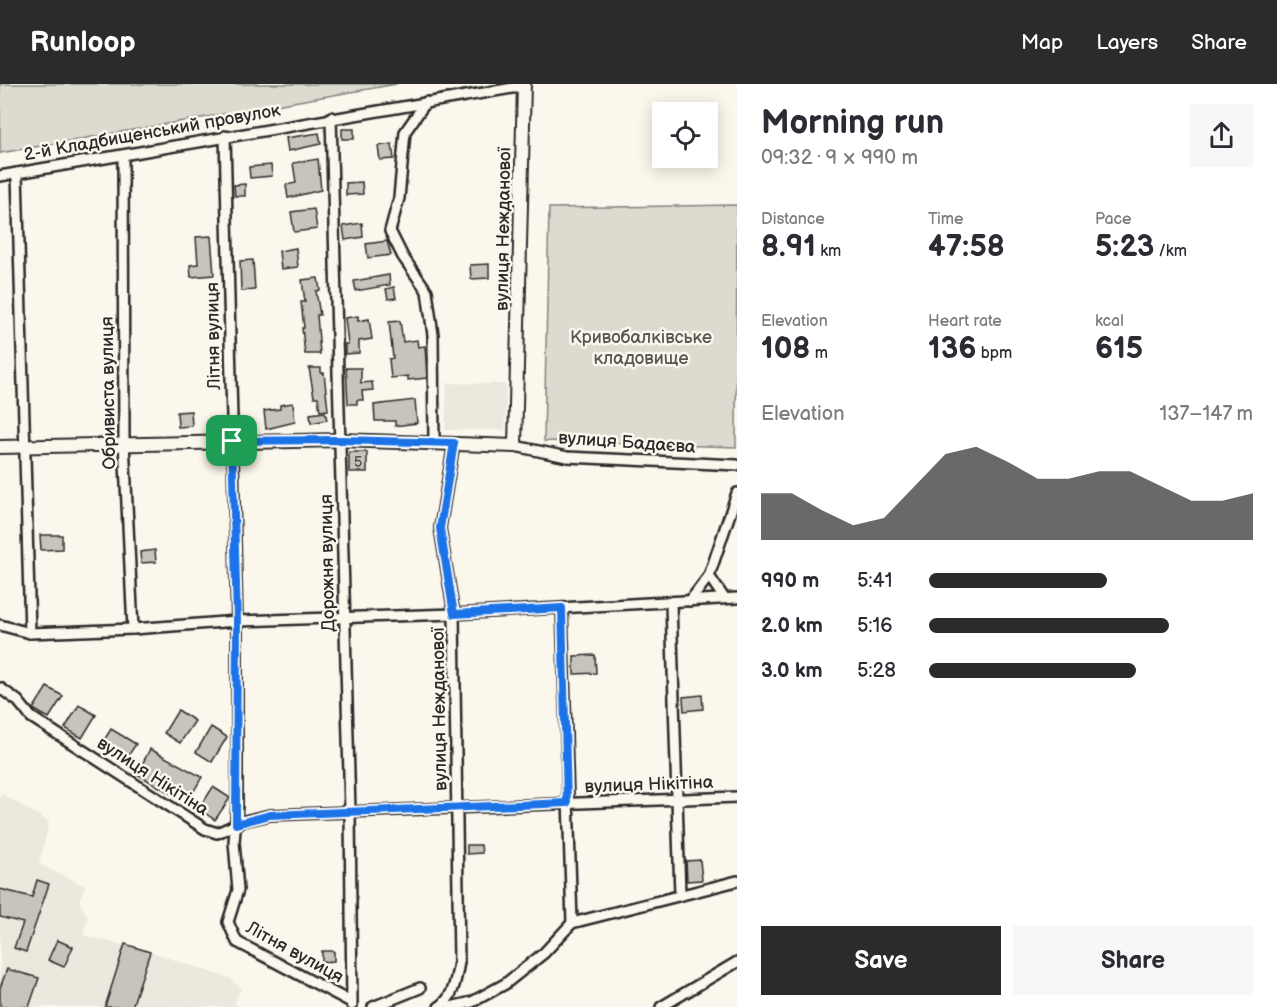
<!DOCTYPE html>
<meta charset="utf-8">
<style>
:root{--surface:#fff;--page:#f7f7f7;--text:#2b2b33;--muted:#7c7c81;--accent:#2b2b2b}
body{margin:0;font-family:"Balsamiq Sans",sans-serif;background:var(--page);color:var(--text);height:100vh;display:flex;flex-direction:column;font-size:22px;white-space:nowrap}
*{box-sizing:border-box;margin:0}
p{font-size:20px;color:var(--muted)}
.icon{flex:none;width:33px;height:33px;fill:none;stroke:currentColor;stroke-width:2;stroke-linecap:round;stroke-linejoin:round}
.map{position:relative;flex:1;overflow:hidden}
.side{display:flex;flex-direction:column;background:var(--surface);width:540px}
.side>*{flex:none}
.tools{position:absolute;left:652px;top:18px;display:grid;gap:12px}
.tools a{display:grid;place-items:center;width:66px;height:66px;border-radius:0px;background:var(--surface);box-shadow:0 3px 15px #0003;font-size:30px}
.pin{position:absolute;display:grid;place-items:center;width:51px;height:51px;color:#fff;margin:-26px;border-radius:12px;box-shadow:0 3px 9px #0006}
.round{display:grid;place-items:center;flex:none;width:63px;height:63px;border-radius:0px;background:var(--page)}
.headline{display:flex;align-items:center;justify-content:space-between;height:102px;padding:0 24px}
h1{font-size:33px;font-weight:700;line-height:45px}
.metrics{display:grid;grid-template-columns:repeat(3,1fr);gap:9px;height:102px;padding:6px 24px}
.metrics div{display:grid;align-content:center}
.metrics b{font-size:30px;font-weight:700}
.metrics small{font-size:16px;font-weight:400}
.metrics p{font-size:16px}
.chart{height:168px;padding:12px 24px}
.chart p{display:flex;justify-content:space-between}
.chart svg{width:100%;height:108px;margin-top:6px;fill:var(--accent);opacity:.7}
.primary-button{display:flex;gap:12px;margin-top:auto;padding:12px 24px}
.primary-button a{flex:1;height:69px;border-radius:0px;background:var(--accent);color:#fff;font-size:24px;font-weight:700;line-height:69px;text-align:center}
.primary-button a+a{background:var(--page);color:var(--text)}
ul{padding:0 24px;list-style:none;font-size:20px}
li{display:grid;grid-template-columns:96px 72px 1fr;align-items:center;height:45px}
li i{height:15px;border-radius:8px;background:var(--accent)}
header{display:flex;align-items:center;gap:36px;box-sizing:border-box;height:84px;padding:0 30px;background:var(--accent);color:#fff}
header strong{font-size:28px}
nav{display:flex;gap:33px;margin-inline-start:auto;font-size:21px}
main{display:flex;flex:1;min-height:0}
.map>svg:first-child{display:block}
.built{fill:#ebe8de}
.green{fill:#dddad0;stroke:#84827e;stroke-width:1.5}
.building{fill:#c7c4bc;stroke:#2b2b2b;stroke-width:1.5}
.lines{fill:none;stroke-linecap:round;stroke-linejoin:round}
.minor-casing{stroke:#2b2b2b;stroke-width:14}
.tertiary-casing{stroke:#2b2b2b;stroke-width:16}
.minor{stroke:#fbf7ec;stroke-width:9}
.tertiary{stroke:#fbf7ec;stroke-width:12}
.route-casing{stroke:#fff;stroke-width:12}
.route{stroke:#1a73e8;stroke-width:8}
.labels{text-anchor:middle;stroke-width:5;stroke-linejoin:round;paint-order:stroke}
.number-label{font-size:15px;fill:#52514f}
.street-label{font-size:18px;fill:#2b2b2b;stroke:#fbf7ec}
.park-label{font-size:18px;fill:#585754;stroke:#fbf7ec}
</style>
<header>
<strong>Runloop</strong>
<nav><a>Map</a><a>Layers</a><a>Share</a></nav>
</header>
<main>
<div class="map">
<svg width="737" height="923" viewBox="0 0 737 923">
<rect width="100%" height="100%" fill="#fbf7ec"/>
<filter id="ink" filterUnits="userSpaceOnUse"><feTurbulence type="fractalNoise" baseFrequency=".0167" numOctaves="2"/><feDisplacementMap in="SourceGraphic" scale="12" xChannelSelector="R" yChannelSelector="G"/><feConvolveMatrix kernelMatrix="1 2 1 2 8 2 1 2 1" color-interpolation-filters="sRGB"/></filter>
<g filter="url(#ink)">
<g class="built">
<polygon points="447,299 506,300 505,346 445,346"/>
<polygon points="0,709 49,738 39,780 85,802 79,817 88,833 83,851 154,869 229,894 241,904 235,919 238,923 0,923"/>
</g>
<g class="green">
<polygon points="0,0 397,0 0,69"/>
<polygon points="737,121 736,363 544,357 549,124"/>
</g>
<g class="building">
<rect x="342" y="45" width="12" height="10"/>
<polygon points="319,49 321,60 288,67 286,54"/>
<polygon points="392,60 394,75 380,76 378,62"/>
<polygon points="318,75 321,106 288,114 286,101 296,99 293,79"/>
<polygon points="271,81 272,92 250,94 249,83"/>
<polygon points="362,98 363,110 346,111 346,99"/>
<polygon points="245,100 245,112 235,112 234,101"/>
<polygon points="314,125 317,145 294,148 291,128"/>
<polygon points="362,139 363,153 345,156 343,142"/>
<polygon points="211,152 214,191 191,193 190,181 198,180 196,153"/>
<polygon points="387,157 391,171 368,174 366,160"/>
<polygon points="296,164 298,183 281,185 279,167"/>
<polygon points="253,176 255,206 241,207 240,177"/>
<polygon points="489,180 489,194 471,195 470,181"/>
<polygon points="389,191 390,201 356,207 354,197"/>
<polygon points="318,194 320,206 316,207 320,231 317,231 320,270 305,270 302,244 304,244 301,218 305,218 302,196"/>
<polygon points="394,203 396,214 388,215 386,205"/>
<polygon points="358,232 358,237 369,235 372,255 359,257 359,269 345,270 345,260 348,260 345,234"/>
<polygon points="400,237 403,258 417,256 418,263 425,262 427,294 408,296 408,292 391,294 389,275 393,274 389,238"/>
<polygon points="309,284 321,284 321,289 324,289 328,326 320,327 318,313 314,313"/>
<polygon points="346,284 361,284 361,299 372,298 373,306 362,307 363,316 357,316 357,320 348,320"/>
<polygon points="415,316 417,339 395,342 395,337 375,337 374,321"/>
<polygon points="293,319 295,338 266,345 264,327 280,325 280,321"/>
<polygon points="191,327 192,342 178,343 177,328"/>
<polygon points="325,328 327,336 311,339 310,330"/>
<rect x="349" y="368" width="18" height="20"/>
<polygon points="40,451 62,451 62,465 41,466"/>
<polygon points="155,466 156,478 141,479 140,468"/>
<polygon points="595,571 596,589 574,590 574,572"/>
<polygon points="47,603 63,612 49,634 33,625"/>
<polygon points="702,611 703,625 684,627 683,613"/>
<polygon points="79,621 96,631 82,654 65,644"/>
<polygon points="178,626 195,637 180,659 164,649"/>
<polygon points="211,643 227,653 212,678 196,668"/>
<polygon points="111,645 136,660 126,675 101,661"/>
<polygon points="150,665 202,693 187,719 137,690"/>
<polygon points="213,703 230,714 215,736 199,725"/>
<polygon points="467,761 481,761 482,769 467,770"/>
<polygon points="700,776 702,796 687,797 686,777"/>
<polygon points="37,796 49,800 26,868 14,864 23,839 0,833 0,805 32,813"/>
<polygon points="57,856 73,863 64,883 48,876"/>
<polygon points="125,860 150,868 132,923 105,923"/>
<polygon points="322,867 334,867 334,877 322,878"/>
<polygon points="7,885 39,894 29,923 0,923 0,904"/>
</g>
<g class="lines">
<defs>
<g id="minor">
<polyline points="426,18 405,48 399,114 390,147 403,173 427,207 433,251 434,359"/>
<polyline points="331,33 350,727 352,921"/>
<polyline points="225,52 237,537 237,722 234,758 238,806 228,838 237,858 351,918"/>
<polyline points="123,71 124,358 133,545"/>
<polyline points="17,89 30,549"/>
<polyline points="0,92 524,2"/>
<polyline points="515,362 567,373 737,381"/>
<polyline points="724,514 709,492 737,409"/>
<polyline points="690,517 709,492"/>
<polyline points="671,519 680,811"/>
<polyline points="562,524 572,839"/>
<polyline points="0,541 30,549 133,545 237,537 454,530 737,514"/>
<polyline points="0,604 18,617 31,633 205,745 217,749 244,737 270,731 737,713"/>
<polyline points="373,923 420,904"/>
<path d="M439,923C454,914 456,894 459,878L454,530L440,444L454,359"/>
<polyline points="451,923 472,918 505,900 544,869 572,839 737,797"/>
<polyline points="661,923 737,878"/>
</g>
<polyline id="tertiary" points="0,363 340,356 515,362 524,0"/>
</defs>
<use href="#minor" class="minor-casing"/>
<use href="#tertiary" class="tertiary-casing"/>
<use href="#minor" class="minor"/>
<use href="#tertiary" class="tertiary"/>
</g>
</g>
<g class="lines" filter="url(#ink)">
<defs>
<polygon id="route" points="340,356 454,359 440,444 454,530 562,524 567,719 270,731 236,740 237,537 232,357"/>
</defs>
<use href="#route" class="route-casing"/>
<use href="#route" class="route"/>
</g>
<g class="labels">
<g class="number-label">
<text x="358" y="383">5</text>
</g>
<g class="street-label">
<text transform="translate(152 48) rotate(-10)" y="6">2-й Кладбищенський провулок</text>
<text transform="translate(503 145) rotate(-89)" y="6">вулиця Нежданової</text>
<text transform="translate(213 252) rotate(-91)" y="6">Літня вулиця</text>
<text transform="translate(108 309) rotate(-91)" y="6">Обривиста вулиця</text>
<text transform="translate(627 358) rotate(4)" y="6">вулиця Бадаєва</text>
<text transform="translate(327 479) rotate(-91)" y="6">Дорожня вулиця</text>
<text transform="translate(439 625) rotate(-91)" y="6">вулиця Нежданової</text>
<text transform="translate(153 692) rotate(33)" y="6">вулиця Нікітіна</text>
<text transform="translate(649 700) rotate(-2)" y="6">вулиця Нікітіна</text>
<text transform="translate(295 868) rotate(29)" y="6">Літня вулиця</text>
</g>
<g class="park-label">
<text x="641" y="259">Кривобалківське<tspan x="641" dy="21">кладовище</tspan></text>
</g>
</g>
</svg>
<div class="tools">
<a><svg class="icon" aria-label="locate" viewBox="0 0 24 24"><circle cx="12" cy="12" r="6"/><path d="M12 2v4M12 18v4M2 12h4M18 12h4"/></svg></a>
</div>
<div class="pin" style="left:232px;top:357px;background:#1e9e55"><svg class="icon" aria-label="arrive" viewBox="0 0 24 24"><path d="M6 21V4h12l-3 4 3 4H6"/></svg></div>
</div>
<section class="side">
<div class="headline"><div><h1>Morning run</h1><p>09:32 · 9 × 990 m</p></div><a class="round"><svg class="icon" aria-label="share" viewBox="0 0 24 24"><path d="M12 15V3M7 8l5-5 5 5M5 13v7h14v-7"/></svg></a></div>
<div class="metrics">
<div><p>Distance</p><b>8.91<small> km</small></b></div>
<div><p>Time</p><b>47:58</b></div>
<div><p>Pace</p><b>5:23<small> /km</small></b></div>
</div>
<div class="metrics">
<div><p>Elevation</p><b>108<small> m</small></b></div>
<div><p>Heart rate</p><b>136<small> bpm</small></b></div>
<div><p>kcal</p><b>615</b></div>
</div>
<div class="chart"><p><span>Elevation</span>137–147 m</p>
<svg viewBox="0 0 160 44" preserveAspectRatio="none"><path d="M0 44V25L10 25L20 32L30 38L40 35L50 22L60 9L70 6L80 12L90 19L100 19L110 16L120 16L130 22L140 28L150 28L160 25V44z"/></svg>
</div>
<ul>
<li><b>990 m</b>5:41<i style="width:55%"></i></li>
<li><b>2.0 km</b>5:16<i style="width:74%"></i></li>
<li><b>3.0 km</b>5:28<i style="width:64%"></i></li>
</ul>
<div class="primary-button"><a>Save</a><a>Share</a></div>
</section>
</main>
